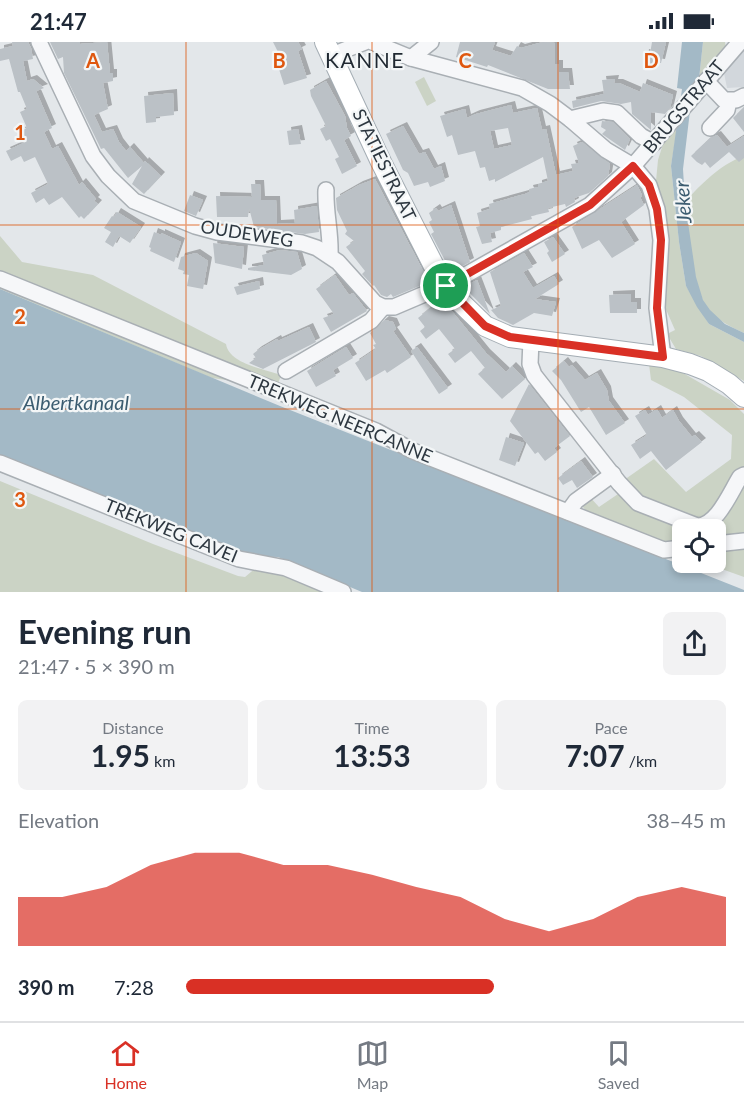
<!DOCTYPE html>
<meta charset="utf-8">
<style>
:root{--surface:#fff;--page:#f2f2f3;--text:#1f2937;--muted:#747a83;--line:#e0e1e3;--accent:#d93025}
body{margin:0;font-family:Lato,sans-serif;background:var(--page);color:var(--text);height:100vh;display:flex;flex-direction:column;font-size:22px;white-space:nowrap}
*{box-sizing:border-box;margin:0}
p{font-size:20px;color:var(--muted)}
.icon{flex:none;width:33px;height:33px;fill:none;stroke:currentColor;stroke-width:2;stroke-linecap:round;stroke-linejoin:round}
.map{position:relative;height:550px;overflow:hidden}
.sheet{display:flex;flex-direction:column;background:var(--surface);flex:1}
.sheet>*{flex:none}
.fabs{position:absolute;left:672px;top:477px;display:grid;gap:12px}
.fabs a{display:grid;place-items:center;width:54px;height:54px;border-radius:9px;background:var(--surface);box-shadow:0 3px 9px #0003;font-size:30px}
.pin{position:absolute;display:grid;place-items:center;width:51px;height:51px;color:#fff;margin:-26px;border:3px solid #fff;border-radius:50%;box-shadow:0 2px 6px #0007}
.round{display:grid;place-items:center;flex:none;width:63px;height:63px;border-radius:9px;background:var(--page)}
.overview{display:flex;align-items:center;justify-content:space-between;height:102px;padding:0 18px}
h1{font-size:33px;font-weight:700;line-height:45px}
.figures{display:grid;grid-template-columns:repeat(3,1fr);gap:9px;height:102px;padding:6px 18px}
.figures div{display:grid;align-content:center;border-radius:9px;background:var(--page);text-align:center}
.figures b{font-size:30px;font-weight:700}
.figures small{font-size:16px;font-weight:400}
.figures p{font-size:16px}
.chart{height:168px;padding:12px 18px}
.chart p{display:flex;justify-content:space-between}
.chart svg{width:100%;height:108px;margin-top:6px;fill:var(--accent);opacity:.7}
ul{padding:0 18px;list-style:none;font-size:20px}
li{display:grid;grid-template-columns:96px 72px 1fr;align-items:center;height:45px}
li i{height:15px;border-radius:8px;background:var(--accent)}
.status{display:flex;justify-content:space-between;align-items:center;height:42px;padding:0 30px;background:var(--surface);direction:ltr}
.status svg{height:16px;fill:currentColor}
.tabs{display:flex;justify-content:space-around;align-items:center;height:84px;border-top:2px solid var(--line);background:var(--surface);font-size:16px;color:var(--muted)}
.tabs a{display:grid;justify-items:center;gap:3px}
.tabs .current{color:var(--accent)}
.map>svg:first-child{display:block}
.built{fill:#d2d7dc}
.green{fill:#cbd3c5}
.water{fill:#a3b9c6}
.building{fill:#bbc1c6;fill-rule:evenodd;filter:url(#shadow)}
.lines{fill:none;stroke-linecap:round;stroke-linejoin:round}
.minor-casing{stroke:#a9afb4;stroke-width:18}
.major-casing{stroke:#a4adb4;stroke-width:22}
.minor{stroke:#f6f7f9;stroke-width:15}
.major{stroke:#fff;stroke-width:20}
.route-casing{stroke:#fff;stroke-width:12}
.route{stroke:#d93025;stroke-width:8}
.grid{fill:none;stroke:#df570f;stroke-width:1.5;stroke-opacity:0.55}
.labels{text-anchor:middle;stroke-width:4.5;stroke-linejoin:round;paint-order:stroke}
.street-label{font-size:18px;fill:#2d3740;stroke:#f3f6f7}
.water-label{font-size:20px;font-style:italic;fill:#3b5c70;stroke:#f3f6f7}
.quarter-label{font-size:21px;letter-spacing:1.5px;fill:#1f2831;stroke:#f3f6f7}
.grid-label{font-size:20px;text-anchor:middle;font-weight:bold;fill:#df570f;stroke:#f3f6f7;stroke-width:4.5;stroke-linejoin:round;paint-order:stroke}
</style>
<div class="status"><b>21:47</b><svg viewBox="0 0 49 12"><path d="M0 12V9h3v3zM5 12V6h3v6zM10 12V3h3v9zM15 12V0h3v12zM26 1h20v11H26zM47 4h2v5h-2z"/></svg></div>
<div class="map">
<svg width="744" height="550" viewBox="0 0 744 550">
<defs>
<filter id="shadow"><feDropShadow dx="4" dy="-4" stdDeviation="0" flood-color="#0004"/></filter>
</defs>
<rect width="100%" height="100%" fill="#e3e7ea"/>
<polygon class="built" points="744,7 744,45 727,46 724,31"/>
<g class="green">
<polygon points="703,0 725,0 726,6 699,37"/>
<polygon points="424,35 436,59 427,64 415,40"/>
<polygon points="677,87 671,124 679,200 686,244 709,282 744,300 744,339 701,314 676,307 667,292 675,288 661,256 663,183 656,139 658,118 663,102"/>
<path d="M744,114V291C731,285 719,279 709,268C692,248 689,187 685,160C701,142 721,122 744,114Z"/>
<path d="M0,194L22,220L93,233L226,302C229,322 265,327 281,333L277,345L212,336L0,247Z"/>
<polygon points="649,322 683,331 730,358 744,372 744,427 734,430 708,474 701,479 640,456 624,438 654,417 686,450 731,417 732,393 684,355 651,338"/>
<polygon points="0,439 153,502 238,534 245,535 257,525 263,525 328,550 0,550"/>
<polygon points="744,439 744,495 716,498 716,488 710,488"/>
<polygon points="621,450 691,487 682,488 682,502 671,503 587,470 583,465 583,459 588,453 599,465"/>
<polygon points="744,502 744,535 705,521 716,520 716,505"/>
</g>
<g class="water">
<polygon points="682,0 703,0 699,37 693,44 683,127 685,160 696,235 703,258 710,268 725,282 744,291 744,300 709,282 697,265 686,244 679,200 671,124 682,47 677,46"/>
<polygon points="0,247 280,364 744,548 744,550 362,550 278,515 249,514 27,424 0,413"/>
</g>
<g class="building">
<polygon points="12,0 28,0 31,6 33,17 23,19 27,39 33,37 44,46 36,49 52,86 44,90 52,107 58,104 79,143 82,140 96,157 94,159 98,162 84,177 81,174 79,176 62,155 49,163 44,156 36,161 31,151 48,142 35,115 24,120 21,114 11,119 6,109 26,100 21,89 27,86 20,70 27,67 20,50 18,50 9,17 0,19 0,7 13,4"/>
<polygon points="50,0 80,0 80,2 107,0 110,31 113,31 113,39 103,41 108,67 94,73 102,90 113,87 119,100 126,109 130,105 144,121 145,119 161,134 144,152 132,142 142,124 128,136 104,106 101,107 64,31 63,15 58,17"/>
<polygon points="273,0 298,0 302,7 298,9 307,36 284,43 278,24 284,22"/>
<polygon points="460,0 495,0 492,8 511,14 517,4 521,6 543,0 555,1 555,22 559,22 559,30 568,30 570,47 548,47 488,23 487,25 456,15"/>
<polygon points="652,0 666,0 661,21 653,20 652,27 643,25 645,11 650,12"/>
<polygon points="615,37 614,41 619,41 640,50 643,41 673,53 670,66 665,72 651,70 651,88 632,72 631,60 621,62 601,59 573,66 572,59 604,52 602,38"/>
<polygon points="326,39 345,74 347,86 351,94 344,98 357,124 342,132 335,117 339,115 330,97 326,99 320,87 326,84 311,54 310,48"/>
<polygon points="173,51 174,73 156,75 156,80 146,81 144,54"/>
<path d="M511,63L513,71L537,66L542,88L546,87L556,133L573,129L571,122L579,121L573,104L582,100L610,122L608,134L589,151L574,156L575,160L566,165L565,162L548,166L549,170L531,174L532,177L501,185V188L490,191L492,200L482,202L476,185L480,184L477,171L490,167L489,162L525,152L530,150L529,147L538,145V142L548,139L543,115L495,140V137L489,139L485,125L480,126L475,109L458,113L452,93L447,95L440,74L465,67L467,76L476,72ZM508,86L512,103L494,107L490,89Z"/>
<polygon points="744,65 744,90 733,76"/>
<polygon points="602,79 613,80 630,97 625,108 602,92 606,88 601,85"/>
<polygon points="403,84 419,112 425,110 434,127 441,124 445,139 430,145 428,140 414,144 408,131 403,128 386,92"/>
<polygon points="298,87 301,102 289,103 287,89"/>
<polygon points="717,93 727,105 744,94 744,116 739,120 729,110 710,126 705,120 702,123 697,120 691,114 710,96"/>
<polygon points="375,137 429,240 393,255 391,252 387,255 381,253 374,243 373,244 362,232 365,229 346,205 354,199 345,192 347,189 337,168 336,156 359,143"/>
<polygon points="251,142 260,142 261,158 276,158 277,182 295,181 294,168 317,164 319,190 305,192 254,185 249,166 248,175 217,175 216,154 252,155"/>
<polygon points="637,143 641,151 642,154 640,155 644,163 621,180 635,202 612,216 599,198 582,207 572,185"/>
<polygon points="190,153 203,158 196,174 184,169"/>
<polygon points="451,163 470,220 451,230 431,192 434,190 429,180 432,178 429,171 436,166 438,169"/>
<polygon points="117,170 141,185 130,201 119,194 113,205 105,200 111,190 104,186 112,174 114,175"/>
<polygon points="154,190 161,193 161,191 181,200 174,220 150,209 151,206 149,205"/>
<polygon points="553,195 565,212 552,220 547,211 549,209 544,200"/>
<polygon points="213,201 244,205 242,227 215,221"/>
<polygon points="280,208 297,210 302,227 291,233 248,228 248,226 264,223 262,213"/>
<polygon points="196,211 208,219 203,247 187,244 189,233 183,232 184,229 178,227 181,215"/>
<polygon points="524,211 533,225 523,230 533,246 554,234 559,242 535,257 556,260 552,274 534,271 513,283 498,276 491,268 501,264 490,230"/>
<polygon points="335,233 349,253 353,251 367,269 331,290 323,276 334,272 316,247"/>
<polygon points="477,238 490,272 464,245"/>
<polygon points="259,239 260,247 237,253 234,245"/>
<polygon points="631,252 631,260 637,260 637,271 610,271 609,253"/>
<polygon points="442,257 486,311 506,330 512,324 525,337 502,357 478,332 485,326 471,309 455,321 448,312 455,307 439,287 426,297 420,289 425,285 418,276"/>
<polygon points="385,278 393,280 396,287 393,289 411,315 387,331 385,328 366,339 355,321 376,307 373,303 376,302 370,291"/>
<polygon points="309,285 316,300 263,327 249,321 256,316 253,312 258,308 277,297 278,299"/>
<polygon points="346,305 353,316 333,328 336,334 316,345 307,329"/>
<polygon points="417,305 448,346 439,352 411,309"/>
<polygon points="564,319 569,325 572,323 585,338 597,331 607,348 609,359 625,381 606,393 589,365 581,370 561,338 552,329"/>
<polygon points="529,342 570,394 554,406 557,410 545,419 538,410 535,412 510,379"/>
<polygon points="657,367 662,376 673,368 679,379 692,395 695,393 702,400 666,428 651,409 640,417 631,403 647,393 635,374 645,368 648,373"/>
<polygon points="506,395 524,401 515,424 499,418"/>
<polygon points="581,419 593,435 577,446 572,438 563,443 558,436"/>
</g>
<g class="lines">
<defs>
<g id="minor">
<polyline points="39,0 93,114 108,134 134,159 195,184 217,190 302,201 317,206 338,220 375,261 383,265 394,265 455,239 590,163 633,124 740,0"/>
<polyline points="372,0 411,16 522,46 550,62 570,77 606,108 633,124 649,143 657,167 661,198 657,266 663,315"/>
<polyline points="332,13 365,0"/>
<polyline points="411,16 431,0"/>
<polyline points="706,39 724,58 736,58 744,54"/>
<polyline points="570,77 603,69 617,71 641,94 654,101"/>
<polyline points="710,86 727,68 729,59"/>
<path d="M326,148C325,170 331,190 330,213"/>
<polyline points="0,237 376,389 413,409 664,508 682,506"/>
<path d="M531,298L530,322L534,333L619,441L638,461L697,484C717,484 730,451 740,435L744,433"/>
<polyline points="286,329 371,279 383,265"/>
<polyline points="0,421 239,517 286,526 343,550"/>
<polyline points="568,470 576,459 613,432"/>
<polyline points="716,502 744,499"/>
</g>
<polyline id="major" points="325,0 381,120 438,232 455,255 485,284 510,295 663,315 690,322 708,329 729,342 744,355"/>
</defs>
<use href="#minor" class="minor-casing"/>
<use href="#major" class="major-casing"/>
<use href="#minor" class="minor"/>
<use href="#major" class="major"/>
</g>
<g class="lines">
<defs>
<polygon id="route" points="633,124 649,143 657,167 661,198 657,266 663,315 510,295 485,284 446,244 590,163"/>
</defs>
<use href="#route" class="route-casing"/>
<use href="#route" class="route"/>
</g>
<path class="grid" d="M186,0V550M372,0V550M558,0V550M0,183H744M0,367H744"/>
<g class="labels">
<g class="street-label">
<text transform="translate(684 65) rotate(-50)" y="6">BRUGSTRAAT</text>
<text transform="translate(384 123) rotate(64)" y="6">STATIESTRAAT</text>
<text transform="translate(247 192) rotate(9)" y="6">OUDEWEG</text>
<text transform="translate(340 377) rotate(23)" y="6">TREKWEG NEERCANNE</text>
<text transform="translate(171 489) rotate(22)" y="6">TREKWEG CAVEI</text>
</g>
<g class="water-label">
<text transform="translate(683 160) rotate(-94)" y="7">Jeker</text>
<text x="76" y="368">Albertkanaal</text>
</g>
<g class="quarter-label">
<text x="365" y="26">KANNE</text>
</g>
</g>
<g class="grid-label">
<text x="93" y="26">A</text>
<text x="279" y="26">B</text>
<text x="465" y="26">C</text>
<text x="651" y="26">D</text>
<text x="20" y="98">1</text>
<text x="20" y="282">2</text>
<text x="20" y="465">3</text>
</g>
</svg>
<div class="fabs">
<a><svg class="icon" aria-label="locate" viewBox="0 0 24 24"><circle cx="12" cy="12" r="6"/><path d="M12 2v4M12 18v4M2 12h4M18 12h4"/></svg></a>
</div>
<div class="pin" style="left:446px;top:244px;background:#1e9e55"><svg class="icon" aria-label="arrive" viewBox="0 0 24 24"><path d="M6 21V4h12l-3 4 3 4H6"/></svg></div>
</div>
<section class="sheet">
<div class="overview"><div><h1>Evening run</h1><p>21:47 · 5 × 390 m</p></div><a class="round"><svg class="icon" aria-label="share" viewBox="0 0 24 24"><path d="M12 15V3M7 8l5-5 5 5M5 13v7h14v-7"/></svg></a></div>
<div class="figures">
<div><p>Distance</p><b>1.95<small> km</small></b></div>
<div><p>Time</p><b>13:53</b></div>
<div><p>Pace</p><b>7:07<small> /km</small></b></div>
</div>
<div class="chart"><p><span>Elevation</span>38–45 m</p>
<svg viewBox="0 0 160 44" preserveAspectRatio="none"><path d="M0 44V24L10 24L20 20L30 11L40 6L50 6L60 11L70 11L80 15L90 20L100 24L110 33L120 38L130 33L140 24L150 20L160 24V44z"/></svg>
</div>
<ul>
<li><b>390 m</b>7:28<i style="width:57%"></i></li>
</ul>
</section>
<nav class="tabs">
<a class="current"><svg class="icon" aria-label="home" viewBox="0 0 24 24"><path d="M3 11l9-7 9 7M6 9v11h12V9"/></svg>Home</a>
<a><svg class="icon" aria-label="map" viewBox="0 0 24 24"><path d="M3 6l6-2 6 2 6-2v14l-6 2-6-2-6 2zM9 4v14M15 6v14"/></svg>Map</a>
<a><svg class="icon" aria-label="saved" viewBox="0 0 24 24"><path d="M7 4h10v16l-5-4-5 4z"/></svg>Saved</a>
</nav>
